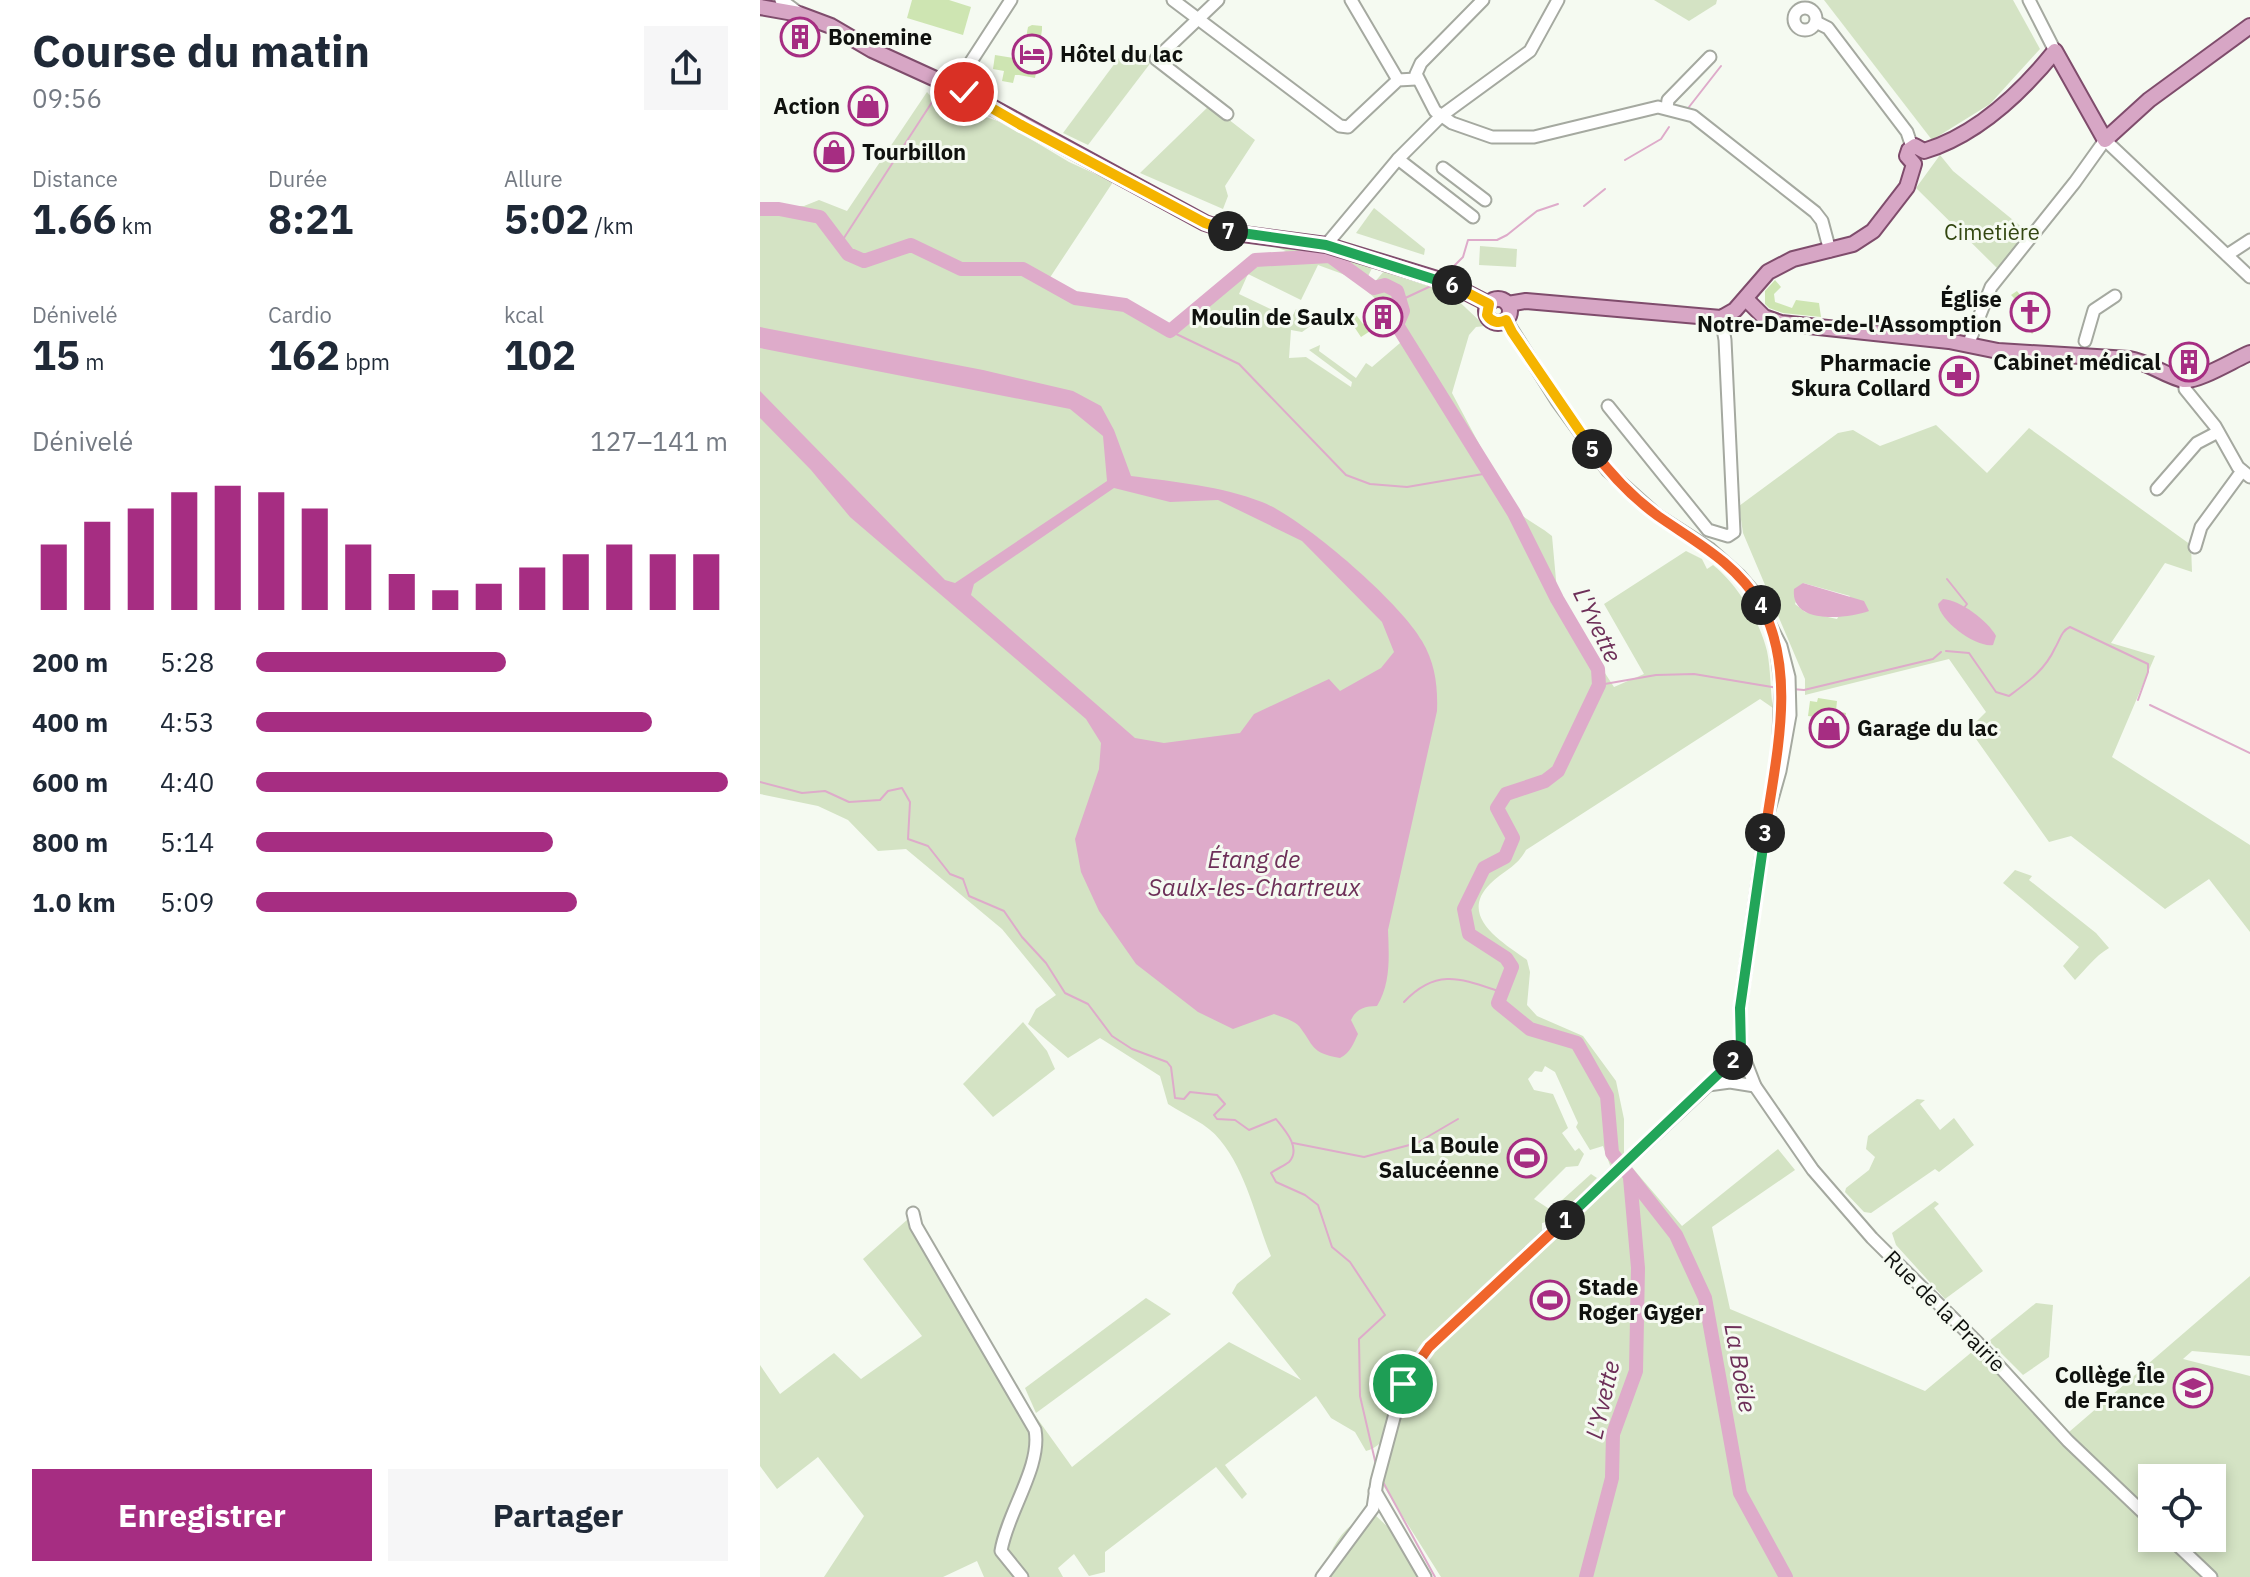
<!DOCTYPE html>
<html lang="fr">
<meta charset="utf-8">
<style>
:root{--surface:#fff;--page:#f6f6f7;--text:#1f2937;--muted:#747a83;--accent:#a62d82}
body{margin:0;font-family:"IBM Plex Sans",sans-serif;background:var(--page);color:var(--text);height:100vh;display:flex;flex-direction:column;font-size:30px;white-space:nowrap}
*{box-sizing:border-box;margin:0}
p{font-size:26px;color:var(--muted)}
.icon{flex:none;width:44px;height:44px;fill:none;stroke:currentColor;stroke-width:2;stroke-linecap:round;stroke-linejoin:round}
.map{position:relative;flex:1;overflow:hidden}
.sheet{display:flex;flex-direction:column;background:var(--surface);width:760px}
.sheet>*{flex:none}
.tools{position:absolute;left:1378px;top:1464px;display:grid;gap:16px}
.tools a{display:grid;place-items:center;width:88px;height:88px;border-radius:0px;background:var(--surface);box-shadow:0 4px 12px #0003;font-size:40px}
.pin{position:absolute;display:grid;place-items:center;width:68px;height:68px;color:#fff;margin:-34px;border:4px solid #fff;border-radius:50%;box-shadow:0 2px 8px #0007}
.km{position:absolute;width:40px;height:40px;margin:-20px;border-radius:50%;background:#222;color:#fff;font-size:22px;line-height:40px;text-align:center}
.round{display:grid;place-items:center;flex:none;width:84px;height:84px;border-radius:0px;background:var(--page)}
.headline{display:flex;align-items:center;justify-content:space-between;height:136px;padding:0 32px}
h1{font-size:44px;font-weight:800;line-height:60px}
.stats{display:grid;grid-template-columns:repeat(3,1fr);gap:12px;height:136px;padding:8px 32px}
.stats div{display:grid;align-content:center}
.stats b{font-size:40px;font-weight:800}
.stats small{font-size:22px;font-weight:400}
.stats p{font-size:22px}
.chart{height:224px;padding:16px 32px}
.chart p{display:flex;justify-content:space-between}
.chart svg{width:100%;height:144px;margin-top:8px;stroke:var(--accent);stroke-width:6}
.button{display:flex;gap:16px;margin-top:auto;padding:16px 32px}
.button a{flex:1;height:92px;border-radius:0px;background:var(--accent);color:#fff;font-size:32px;font-weight:800;line-height:92px;text-align:center}
.button a+a{background:var(--page);color:var(--text)}
ul{padding:0 32px;list-style:none;font-size:26px}
li{display:grid;grid-template-columns:128px 96px 1fr;align-items:center;height:60px}
li i{height:20px;border-radius:10px;background:var(--accent)}
main{display:flex;flex:1;min-height:0}
.map>svg:first-child{display:block}
.green{fill:#d4e3c4;fill-rule:evenodd}
.water{fill:#deabca;fill-rule:evenodd}
.lines{fill:none;stroke-linecap:round;stroke-linejoin:round}
.stream{stroke:#deabca;stroke-width:2}
.river{stroke:#deabca;stroke-width:14}
.building{fill:#cee5b2}
.minor-casing{stroke:#a5a9a0;stroke-width:15}
.major-casing{stroke:#7f4c6c;stroke-width:18}
.minor{stroke:#fff;stroke-width:11}
.major{stroke:#d7a6c5;stroke-width:14}
.split-1-casing{stroke:#fff;stroke-width:16}
.split-2-casing{stroke:#fff;stroke-width:16}
.split-3-casing{stroke:#fff;stroke-width:16}
.split-4-casing{stroke:#fff;stroke-width:16}
.split-5-casing{stroke:#fff;stroke-width:16}
.split-6-casing{stroke:#fff;stroke-width:16}
.split-7-casing{stroke:#fff;stroke-width:16}
.split-8-casing{stroke:#fff;stroke-width:16}
.split-9-casing{stroke:#fff;stroke-width:16}
.split-1{stroke:#f0652b;stroke-width:10}
.split-2{stroke:#22a559;stroke-width:10}
.split-3{stroke:#22a559;stroke-width:10}
.split-4{stroke:#f0652b;stroke-width:10}
.split-5{stroke:#f0652b;stroke-width:10}
.split-6{stroke:#f5b400;stroke-width:10}
.split-7{stroke:#22a559;stroke-width:10}
.split-8{stroke:#f5b400;stroke-width:10}
.split-9{stroke:#f5b400;stroke-width:10}
.labels{text-anchor:middle;stroke-width:6;stroke-linejoin:round;paint-order:stroke}
.poi-label{font-size:22px;font-weight:bold;fill:#0f110e;stroke:#f5faf1;text-anchor:end}
.park-label{font-size:22px;fill:#334711;stroke:#f5faf1}
.street-label{font-size:22px;fill:#0f110e;stroke:#f5faf1}
.water-label{font-size:24px;font-style:italic;fill:#6d2f58;stroke:#f5faf1}
</style>
<main>
<section class="sheet">
<div class="headline"><div><h1>Course du matin</h1><p>09:56</p></div><a class="round"><svg class="icon" aria-label="share" viewBox="0 0 24 24"><path d="M12 15V3M7 8l5-5 5 5M5 13v7h14v-7"/></svg></a></div>
<div class="stats">
<div><p>Distance</p><b>1.66<small> km</small></b></div>
<div><p>Durée</p><b>8:21</b></div>
<div><p>Allure</p><b>5:02<small> /km</small></b></div>
</div>
<div class="stats">
<div><p>Dénivelé</p><b>15<small> m</small></b></div>
<div><p>Cardio</p><b>162<small> bpm</small></b></div>
<div><p>kcal</p><b>102</b></div>
</div>
<div class="chart"><p><span>Dénivelé</span>127–141 m</p>
<svg viewBox="0 0 160 44" preserveAspectRatio="none"><path d="M5 44V24M15 44V17M25 44V13M35 44V8M45 44V6M55 44V8M65 44V13M75 44V24M85 44V33M95 44V38M105 44V36M115 44V31M125 44V27M135 44V24M145 44V27M155 44V27"/></svg>
</div>
<ul>
<li><b>200 m</b>5:28<i style="width:53%"></i></li>
<li><b>400 m</b>4:53<i style="width:84%"></i></li>
<li><b>600 m</b>4:40<i style="width:100%"></i></li>
<li><b>800 m</b>5:14<i style="width:63%"></i></li>
<li><b>1.0 km</b>5:09<i style="width:68%"></i></li>
</ul>
<div class="button"><a>Enregistrer</a><a>Partager</a></div>
</section>
<div class="map">
<svg width="1490" height="1577" viewBox="0 0 1490 1577">
<rect width="100%" height="100%" fill="#f5faf1"/>
<g class="green">
<polygon points="894,0 957,0 956,4 929,21"/>
<polygon points="1064,0 1253,0 1280,49 1230,104 1172,140"/>
<polygon points="364,51 392,61 328,145 303,133"/>
<path d="M167,92L174,100L244,123L309,162L353,182L289,279L315,294L365,301L409,327L484,265L526,251L513,246L571,252L612,268L603,287L588,276L558,265L541,300L488,274L479,294L531,319L536,309L550,315L552,325L542,332L531,330L529,358L546,357L591,387L592,382L549,350L560,345L559,351L596,378L606,363L612,367L647,337L635,317L607,291L625,270L689,292L725,326L716,327L709,335L692,393L752,506C764,520 778,524 792,536L797,591L811,621L854,687L884,674L844,604L926,551L942,559L947,569L953,565C977,584 1000,621 1007,651C1011,670 1010,690 1013,708L1000,699L766,850C757,867 743,871 730,884C697,917 744,943 767,960L770,972L767,1005L777,1016L823,1036L856,1081L864,1119V1157L851,1168L843,1146L830,1150L816,1127L818,1123L795,1072L785,1066L782,1072L775,1071L768,1079L774,1090L793,1094L808,1128L802,1133L815,1151L819,1148L824,1154L818,1166L806,1167L774,1199L791,1210L831,1174L837,1178L797,1219L782,1223V1234L651,1359V1368L664,1377L657,1365L870,1165L922,1226L1018,1149L1035,1170L952,1227L970,1309L1165,1391L1225,1341L1309,1432L1490,1276V1356L1432,1351L1423,1359L1490,1376V1577H681L621,1482L645,1398C636,1416 628,1446 606,1451L595,1432L571,1418L556,1396L465,1465L487,1494L482,1499L456,1467L345,1552V1572L329,1576L314,1554L298,1568L303,1577H265L243,1549L280,1449L274,1414L312,1467L469,1342L541,1380L472,1293L477,1284L511,1256C495,1217 487,1173 460,1140C447,1123 426,1116 408,1104L400,1076L340,1038L308,1058L268,1024L276,1009L296,995L242,929L146,849L118,851L88,820L58,806L0,794V206H44L59,200L87,211ZM1392,1478H1452V1538H1392Z"/>
<polygon points="450,105 495,140 465,186 468,196 463,209 380,173"/>
<polygon points="1180,155 1193,171 1264,229 1262,232 1265,234 1237,268 1156,188"/>
<polygon points="614,208 665,249 664,255 596,233"/>
<polygon points="720,246 757,249 756,267 719,265"/>
<path d="M1176,425L1227,473L1269,428L1431,545L1432,572L1405,563L1351,643L1395,656L1352,757L1490,845V932L1449,879L1405,909L1311,836L1289,842L1209,729L1226,712L1189,659L1045,695V679L983,533L979,506L1078,433L1093,430L1120,446ZM1043,583L1090,596L1077,619L1045,612L1035,604Z"/>
<path d="M1255,870L1272,876L1269,880L1336,933L1349,948C1334,957 1327,968 1315,980L1303,966L1319,947L1243,883Z"/>
<polygon points="263,1022 287,1051 295,1069 233,1117 203,1084"/>
<polygon points="1157,1099 1165,1100 1160,1104 1180,1130 1194,1118 1214,1145 1179,1172 1175,1169 1111,1213 1104,1212 1085,1192 1086,1188 1109,1170 1115,1157 1106,1149 1108,1136"/>
<polygon points="1175,1201 1179,1204 1174,1208 1223,1271 1185,1299 1136,1245 1132,1233"/>
<polygon points="148,1219 162,1247 187,1286 186,1291 190,1292 271,1431 272,1447 240,1542 258,1577 224,1577 217,1561 183,1577 64,1577 104,1516 58,1457 17,1489 0,1466 0,1365 20,1394 74,1353 101,1379 162,1336 103,1259"/>
<polygon points="386,1298 411,1314 276,1413 265,1388"/>
<polygon points="1276,1303 1293,1305 1289,1357 1263,1375 1229,1341"/>
<path d="M614,1514L630,1529L660,1577H563C567,1550 587,1519 614,1514Z"/>
</g>
<g class="water">
<path d="M0,327L223,370L313,391L341,406L354,430L371,476C415,482 461,486 502,502C543,518 641,603 662,641C675,663 678,686 677,711L628,930C629,956 631,983 617,1006C605,1006 596,1009 591,1020L598,1034C593,1044 591,1052 580,1058C550,1053 554,1045 539,1026C533,1020 522,1017 514,1014L473,1029L438,1012L376,964L339,911L321,872L315,839L339,769L341,743L326,719L90,517L51,470L0,418V391L185,580L195,583L347,481L343,436L310,409L0,348ZM354,488L410,502L458,500L542,541L622,622L634,652L621,668L580,691L569,679L494,714L480,733L404,743L375,738L211,595L214,584Z"/>
<path d="M1043,583L1104,601L1109,611C1087,619 1030,625 1034,589Z"/>
<path d="M1183,599C1200,600 1228,621 1236,636L1233,645C1216,648 1180,621 1178,604Z"/>
</g>
<g class="lines">
<g class="stream">
<polyline points="929,107 961,66"/>
<polyline points="865,160 901,139 909,127"/>
<polyline points="824,206 845,189"/>
<polyline points="80,244 176,96"/>
<polyline points="689,271 703,257 708,240 737,240 747,235 777,211 798,204"/>
<polyline points="641,300 671,286"/>
<polyline points="410,331 479,364 586,475 610,484 647,487 729,473"/>
<polyline points="1187,579 1207,604 1204,608"/>
<path d="M1186,651L1209,653L1236,692L1249,696C1268,682 1285,670 1295,648C1300,640 1301,631 1310,627L1388,664V672L1378,700"/>
<polyline points="839,685 896,675 934,674 1018,688"/>
<polyline points="1032,689 1044,690 1173,659 1181,652"/>
<polyline points="1390,705 1490,753"/>
<path d="M0,782L42,793L65,791L89,802L120,800L128,791L142,788L150,802L148,839L168,846L190,874L203,879L209,896L244,911L262,937L286,963L305,993L328,1004L352,1036L372,1049L407,1062L411,1067L415,1098L424,1099L430,1092L457,1095L465,1104L454,1115L457,1119L475,1120L489,1130L516,1119C524,1129 542,1148 529,1162C524,1166 516,1169 511,1173L516,1182L545,1195L558,1205L572,1247L590,1262L625,1315L599,1339L600,1396L616,1465"/>
<path d="M644,1002C677,967 702,979 741,992"/>
<polyline points="533,1143 604,1157 657,1143 698,1119"/>
<polyline points="623,1482 675,1577"/>
</g>
<g class="river">
<polyline points="0,209 19,209 60,217 88,254 104,261 151,245 201,269 263,269 315,298 365,305 410,331 495,260 570,256 614,288 625,285 637,291 643,311 637,325 754,513 797,599 838,669 839,685 798,771 785,781 746,794 737,808 753,838 745,857 724,868 704,909 709,934 746,958 752,967 738,1003 770,1029 817,1043 847,1096 852,1153 916,1235 945,1298 980,1493 1026,1577"/>
<polyline points="826,1577 852,1478 853,1434 876,1371 878,1268 870,1178"/>
</g>
</g>
<g class="building">
<polygon points="152,0 189,0 211,7 203,35 147,18"/>
<polygon points="272,25 282,26 282,30 278,55 264,49 268,27"/>
<polygon points="235,55 278,62 275,78 259,75 255,75 253,83 242,81 244,71 233,69"/>
<polygon points="1015,280 1021,287 1014,294 1015,302 1032,308 1036,300 1059,303 1061,317 1023,313 1009,308 1005,304 1005,291"/>
<polygon points="1257,291 1261,296 1267,291 1287,317 1272,334 1254,311 1259,306 1250,306 1254,298 1251,295"/>
<polygon points="620,296 635,315 601,337 587,316 594,312 603,324 621,312 612,301"/>
<polygon points="1058,698 1077,701 1076,711 1086,713 1082,744 1053,740 1056,717 1048,716 1050,701 1057,702"/>
</g>
<g class="lines">
<defs>
<g id="minor">
<polyline points="21,0 39,13"/>
<polyline points="413,0 580,126 588,127 638,80 656,79"/>
<polyline points="458,0 396,59 467,114"/>
<polyline points="591,0 638,80"/>
<polyline points="723,0 661,63 656,74 675,111 692,123 732,137 774,137 898,107 933,116 1055,212 1062,221 1070,251"/>
<polyline points="1269,0 1295,51"/>
<circle cx="1045" cy="19" r="11"/>
<polyline points="1056,22 1068,28 1147,132 1152,147"/>
<polyline points="190,94 251,0"/>
<polyline points="907,108 908,100 950,57"/>
<polyline points="638,159 713,217"/>
<polyline points="683,168 725,200"/>
<polyline points="566,245 638,159 681,116 770,51 798,0"/>
<polyline points="1467,255 1490,240"/>
<polyline points="746,320 797,401 848,471 897,515 950,549 979,575 992,590 1021,646 1029,677 1030,715 1020,771 1007,817 980,1008 981,1050 995,1086 1053,1170 1112,1238 1217,1342 1308,1441 1392,1521"/>
<polyline points="1325,341 1334,310 1355,296"/>
<polyline points="1208,345 1231,287 1315,182 1345,140 1490,277"/>
<polyline points="1425,380 1425,389 1455,426 1478,467 1490,477"/>
<polyline points="848,406 948,530 968,536 974,532 965,340 961,318"/>
<polyline points="1397,489 1437,443 1458,432"/>
<polyline points="1435,547 1441,527 1482,471"/>
<polyline points="1018,659 1021,686 1019,734"/>
<polyline points="948,1085 970,1082 995,1086"/>
<path d="M153,1213L156,1226L275,1430C282,1466 247,1513 241,1551L262,1577"/>
<polyline points="615,1491 665,1577"/>
<polyline points="1410,1538 1451,1577"/>
<polyline points="562,1577 613,1508 617,1481 643,1384 669,1347 948,1085 981,1050"/>
</g>
<g id="major">
<polyline points="0,7 39,14 71,26 112,50 204,92 445,223 475,233 566,245 684,281 729,304"/>
<path d="M986,299L1004,317L1021,323L1189,341L1238,351L1369,359C1389,362 1407,377 1424,380C1438,382 1475,359 1490,353"/>
<circle cx="738" cy="311" r="12"/>
<path d="M748,304L766,301L961,318L975,310L1008,272L1033,259L1093,244L1113,231L1147,187L1154,164L1147,156L1149,150L1155,146L1164,151C1217,135 1261,93 1295,51L1345,140L1389,100L1490,26"/>
</g>
</defs>
<use href="#minor" class="minor-casing"/>
<use href="#major" class="major-casing"/>
<use href="#minor" class="minor"/>
<use href="#major" class="major"/>
</g>
<g class="lines">
<defs>
<polyline id="split-1" points="643,1384 669,1347 805,1220"/>
<polyline id="split-2" points="805,1220 973,1060"/>
<polyline id="split-3" points="973,1060 981,1050 980,1008 1005,833"/>
<path id="split-4" d="M1001,605C1038,674 1015,760 1005,833"/>
<path id="split-5" d="M832,449C851,475 872,497 898,516C937,543 976,563 1001,605"/>
<path id="split-6" d="M692,285L729,304L727,315C731,322 739,324 746,320L752,332L832,449"/>
<polyline id="split-7" points="468,231 566,245 692,285"/>
<polyline id="split-8" points="261,125 445,223 468,231"/>
<polyline id="split-9" points="204,92 261,125"/>
</defs>
<use href="#split-1" class="split-1-casing"/>
<use href="#split-2" class="split-2-casing"/>
<use href="#split-3" class="split-3-casing"/>
<use href="#split-4" class="split-4-casing"/>
<use href="#split-5" class="split-5-casing"/>
<use href="#split-6" class="split-6-casing"/>
<use href="#split-7" class="split-7-casing"/>
<use href="#split-8" class="split-8-casing"/>
<use href="#split-9" class="split-9-casing"/>
<use href="#split-1" class="split-1"/>
<use href="#split-2" class="split-2"/>
<use href="#split-3" class="split-3"/>
<use href="#split-4" class="split-4"/>
<use href="#split-5" class="split-5"/>
<use href="#split-6" class="split-6"/>
<use href="#split-7" class="split-7"/>
<use href="#split-8" class="split-8"/>
<use href="#split-9" class="split-9"/>
</g>
<defs>
<symbol id="building-ring" viewBox="-11 -11 22 22"><circle r="9.5" fill="#f5faf1" stroke="#a62d82" stroke-width="1.5"/><path d="M-4-6H4V6H1V3H-1V6H-4ZM-2.5-4.3h1.7v1.8h-1.7ZM.8-4.3h1.7v1.8H.8ZM-2.5-1h1.7V.8h-1.7ZM.8-1h1.7V.8H.8Z" fill="#a62d82"/></symbol>
<symbol id="hotel-ring" viewBox="-11 -11 22 22"><circle r="9.5" fill="#f5faf1" stroke="#a62d82" stroke-width="1.5"/><path d="M-6-4.5h1.5V1H6V5H4.5V3h-9V5H-6ZM-4 0a1.8 1.8 0 1 1 3.6 0ZM.5 0V-2.5h3Q6-2.5 6 0Z" fill="#a62d82"/></symbol>
<symbol id="shop-ring" viewBox="-11 -11 22 22"><circle r="9.5" fill="#f5faf1" stroke="#a62d82" stroke-width="1.5"/><path d="M-5-2.5h2.3a2.7 3.5 0 0 1 5.4 0H5L5.5 6h-11ZM-1.5-2.5h3a1.5 2.3 0 0 0-3 0Z" fill="#a62d82"/></symbol>
<symbol id="church-ring" viewBox="-11 -11 22 22"><circle r="9.5" fill="#f5faf1" stroke="#a62d82" stroke-width="1.5"/><path d="M-1.2-6h2.4v3.5h3.3v2.4h-3.3V6h-2.4V-.1h-3.3v-2.4h3.3Z" fill="#a62d82"/></symbol>
<symbol id="pharmacy-ring" viewBox="-11 -11 22 22"><circle r="9.5" fill="#f5faf1" stroke="#a62d82" stroke-width="1.5"/><path d="M-2-6h4v4h4v4h-4v4h-4v-4h-4v-4h4Z" fill="#a62d82"/></symbol>
<symbol id="stadium-ring" viewBox="-11 -11 22 22"><circle r="9.5" fill="#f5faf1" stroke="#a62d82" stroke-width="1.5"/><path d="M0-5a6.5 5 0 1 0 0 10a6.5 5 0 1 0 0-10ZM-3.5-1.8h7v3.6h-7Z" fill="#a62d82"/></symbol>
<symbol id="school-ring" viewBox="-11 -11 22 22"><circle r="9.5" fill="#f5faf1" stroke="#a62d82" stroke-width="1.5"/><path d="M0-5L7-2L0 1L-7-2ZM-4 1L0 2.5L4 1V4Q0 6-4 4Z" fill="#a62d82"/></symbol>
</defs>
<g fill-rule="evenodd">
<use href="#building-ring" x="18" y="15" width="44" height="44"/>
<use href="#hotel-ring" x="250" y="32" width="44" height="44"/>
<use href="#shop-ring" x="86" y="84" width="44" height="44"/>
<use href="#shop-ring" x="52" y="130" width="44" height="44"/>
<use href="#church-ring" x="1248" y="290" width="44" height="44"/>
<use href="#building-ring" x="601" y="295" width="44" height="44"/>
<use href="#building-ring" x="1407" y="340" width="44" height="44"/>
<use href="#pharmacy-ring" x="1177" y="354" width="44" height="44"/>
<use href="#shop-ring" x="1047" y="706" width="44" height="44"/>
<use href="#stadium-ring" x="745" y="1136" width="44" height="44"/>
<use href="#stadium-ring" x="768" y="1278" width="44" height="44"/>
<use href="#school-ring" x="1411" y="1366" width="44" height="44"/>
</g>
<g class="labels">
<g class="poi-label">
<text x="68" y="45" text-anchor="start">Bonemine</text>
<text x="300" y="62" text-anchor="start">Hôtel du lac</text>
<text x="80" y="114">Action</text>
<text x="102" y="160" text-anchor="start">Tourbillon</text>
<text x="1242" y="307">Église<tspan x="1242" dy="25">Notre-Dame-de-l'Assomption</tspan></text>
<text x="595" y="325">Moulin de Saulx</text>
<text x="1401" y="370">Cabinet médical</text>
<text x="1171" y="371">Pharmacie<tspan x="1171" dy="25">Skura Collard</tspan></text>
<text x="1097" y="736" text-anchor="start">Garage du lac</text>
<text x="739" y="1153">La Boule<tspan x="739" dy="25">Salucéenne</tspan></text>
<text x="818" y="1295" text-anchor="start">Stade<tspan x="818" dy="25">Roger Gyger</tspan></text>
<text x="1405" y="1383">Collège Île<tspan x="1405" dy="25">de France</tspan></text>
</g>
<g class="park-label">
<text x="1232" y="240">Cimetière</text>
</g>
<g class="street-label">
<text transform="translate(1185 1311) rotate(45)" y="8">Rue de la Prairie</text>
</g>
<g class="water-label">
<text transform="translate(837 625) rotate(64)" y="8">L'Yvette</text>
<text x="494" y="868">Étang de<tspan x="494" dy="28">Saulx-les-Chartreux</tspan></text>
<text transform="translate(980 1368) rotate(80)" y="8">La Boële</text>
<text transform="translate(843 1400) rotate(-77)" y="8">L'Yvette</text>
</g>
</g>
</svg>
<div class="tools">
<a><svg class="icon" aria-label="locate" viewBox="0 0 24 24"><circle cx="12" cy="12" r="6"/><path d="M12 2v4M12 18v4M2 12h4M18 12h4"/></svg></a>
</div>
<div class="pin" style="left:643px;top:1384px;background:#1e9e55"><svg class="icon" aria-label="arrive" viewBox="0 0 24 24"><path d="M6 21V4h12l-3 4 3 4H6"/></svg></div>
<div class="pin" style="left:204px;top:92px;background:#d93025"><svg class="icon" aria-label="check" viewBox="0 0 24 24"><path d="M5 12l5 5 9-10"/></svg></div>
<b class="km" style="left:805px;top:1220px">1</b>
<b class="km" style="left:973px;top:1060px">2</b>
<b class="km" style="left:1005px;top:833px">3</b>
<b class="km" style="left:1001px;top:605px">4</b>
<b class="km" style="left:832px;top:449px">5</b>
<b class="km" style="left:692px;top:285px">6</b>
<b class="km" style="left:468px;top:231px">7</b>
</div>
</main>
